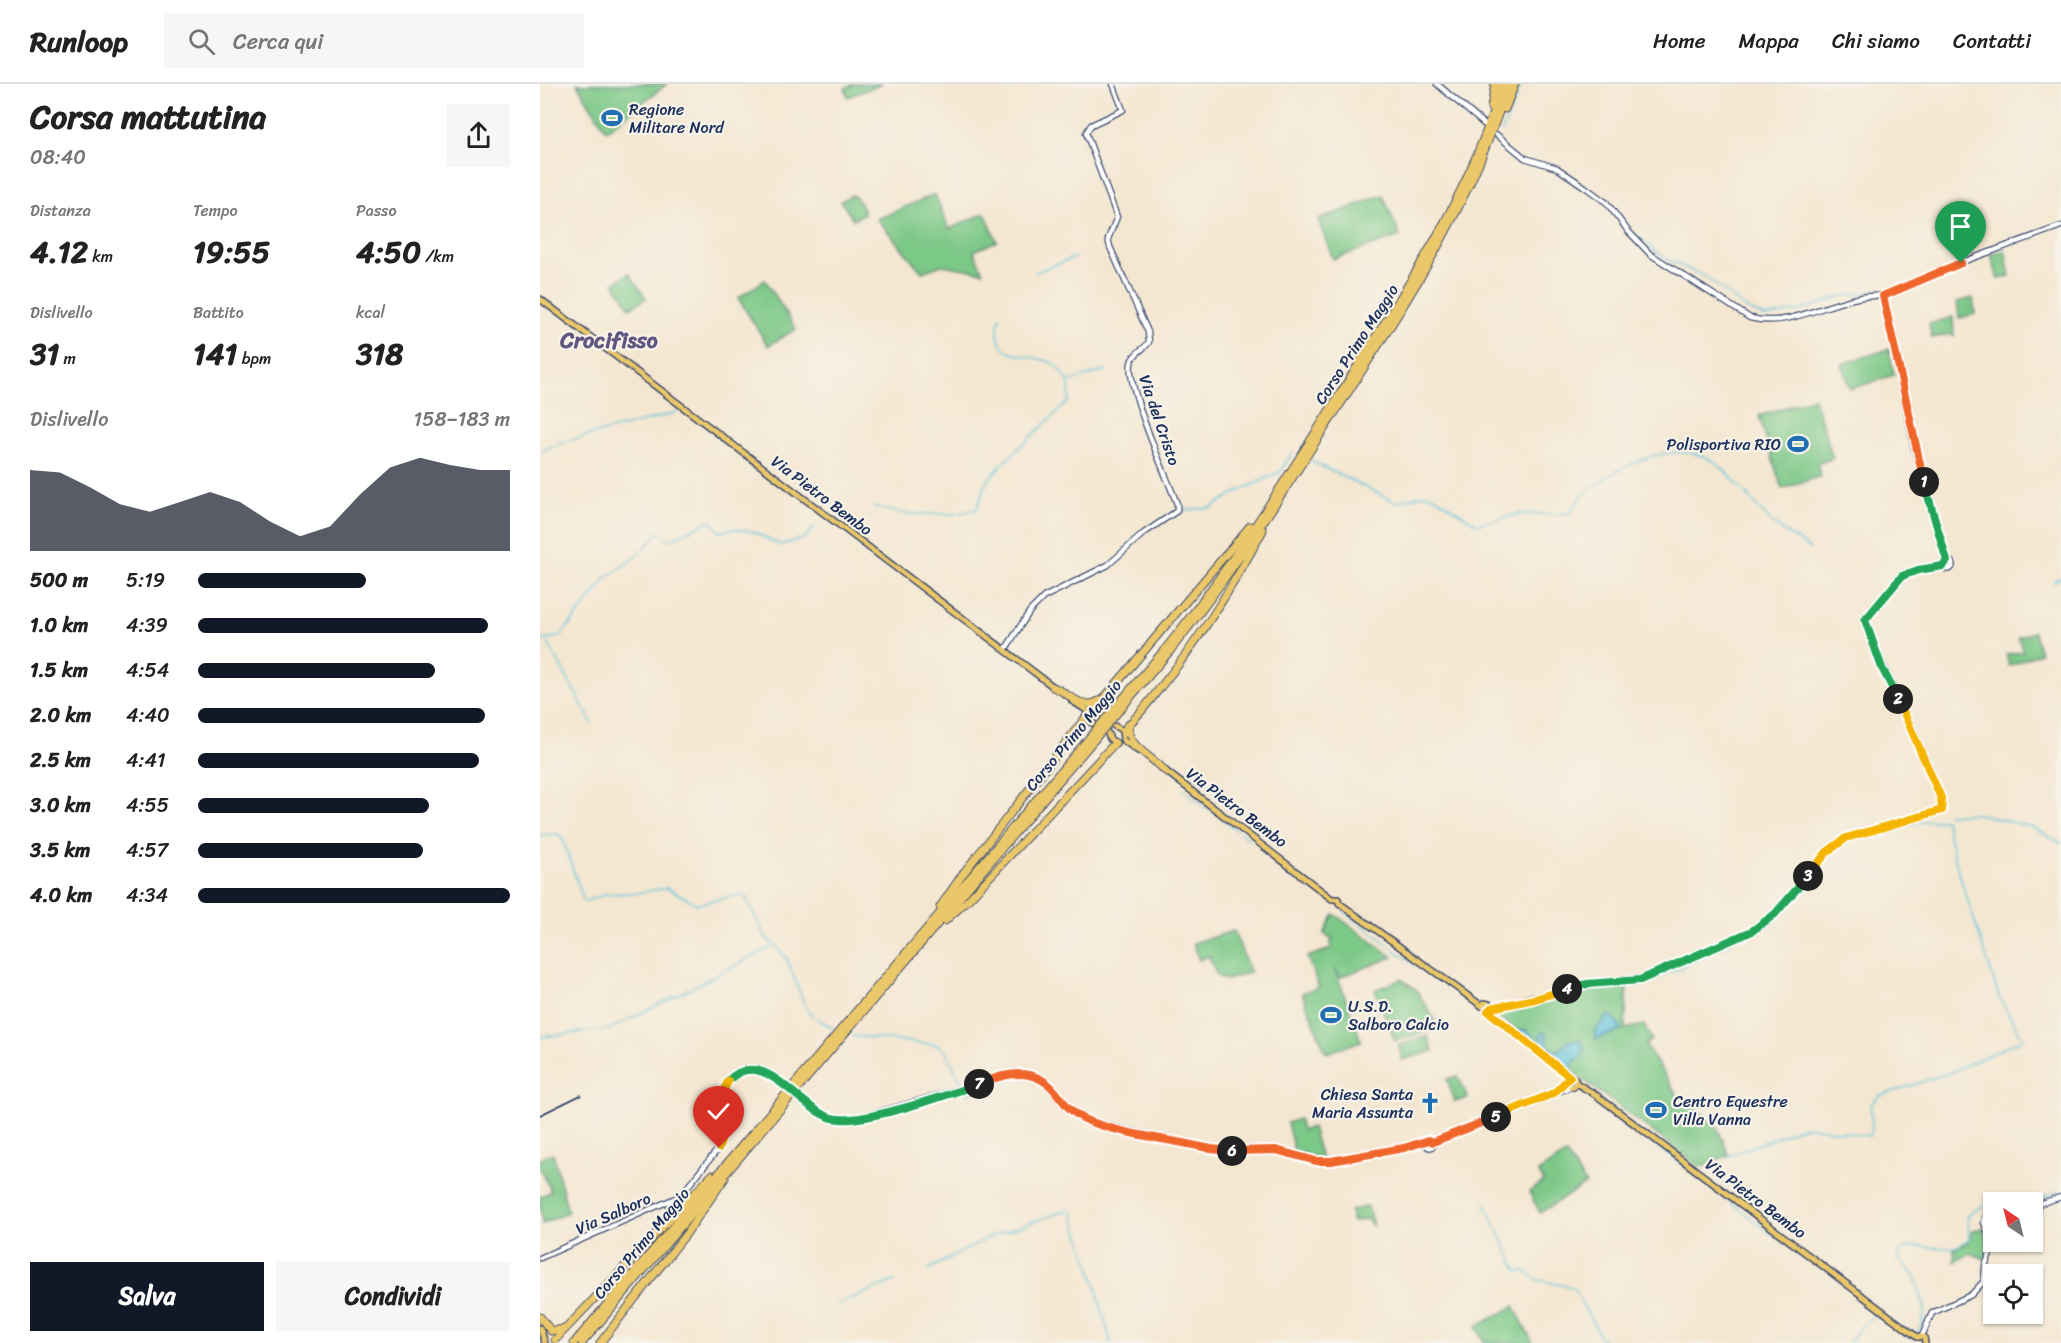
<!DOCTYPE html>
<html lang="it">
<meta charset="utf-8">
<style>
:root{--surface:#fff;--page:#f6f6f6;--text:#222;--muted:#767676;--line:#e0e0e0;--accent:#111827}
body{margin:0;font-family:Sriracha,sans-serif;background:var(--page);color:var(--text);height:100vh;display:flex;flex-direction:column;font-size:22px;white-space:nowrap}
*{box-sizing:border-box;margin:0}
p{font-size:20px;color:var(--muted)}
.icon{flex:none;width:33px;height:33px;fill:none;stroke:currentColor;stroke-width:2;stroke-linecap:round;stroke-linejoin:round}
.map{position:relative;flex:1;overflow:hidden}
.panel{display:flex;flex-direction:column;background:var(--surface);width:540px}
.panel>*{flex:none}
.needle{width:39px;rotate:325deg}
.fabs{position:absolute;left:1443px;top:1108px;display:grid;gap:12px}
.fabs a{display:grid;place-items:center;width:60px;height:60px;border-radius:0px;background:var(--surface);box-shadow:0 2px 4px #0004;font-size:30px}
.pin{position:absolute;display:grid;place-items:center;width:51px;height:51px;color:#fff;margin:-62px -26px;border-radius:50% 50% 50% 0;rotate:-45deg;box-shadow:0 0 6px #0007}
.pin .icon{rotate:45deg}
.km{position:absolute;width:30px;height:30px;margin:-15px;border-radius:50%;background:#222;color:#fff;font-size:16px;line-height:30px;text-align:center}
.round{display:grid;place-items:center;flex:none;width:63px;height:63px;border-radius:0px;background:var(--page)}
.summary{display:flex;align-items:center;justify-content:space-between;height:102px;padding:0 30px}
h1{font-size:33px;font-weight:700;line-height:45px}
.figures{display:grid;grid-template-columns:repeat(3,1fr);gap:9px;height:102px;padding:6px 30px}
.figures div{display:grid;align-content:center}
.figures b{font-size:30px;font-weight:700}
.figures small{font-size:16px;font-weight:400}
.figures p{font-size:16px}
.chart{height:168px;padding:12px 30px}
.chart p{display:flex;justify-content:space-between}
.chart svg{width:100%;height:108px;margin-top:6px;fill:var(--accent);opacity:.7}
.primary-button{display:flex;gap:12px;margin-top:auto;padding:12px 30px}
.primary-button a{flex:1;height:69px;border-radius:0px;background:var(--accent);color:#fff;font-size:24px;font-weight:700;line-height:69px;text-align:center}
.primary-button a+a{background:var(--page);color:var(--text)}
ul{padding:0 30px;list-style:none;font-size:20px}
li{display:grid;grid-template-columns:96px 72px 1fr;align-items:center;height:45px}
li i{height:15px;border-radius:8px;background:var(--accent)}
header{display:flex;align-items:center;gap:36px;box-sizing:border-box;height:84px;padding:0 30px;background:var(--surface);border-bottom:2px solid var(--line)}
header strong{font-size:28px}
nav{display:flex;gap:33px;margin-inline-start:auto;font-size:21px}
.search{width:420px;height:54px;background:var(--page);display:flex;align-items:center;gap:15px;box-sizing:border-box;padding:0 21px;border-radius:0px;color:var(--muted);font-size:22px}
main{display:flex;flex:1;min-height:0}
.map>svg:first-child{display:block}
.green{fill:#7cc887;stroke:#4c7c72;stroke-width:1.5}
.water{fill:#5ec2db;stroke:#3c789c;stroke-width:1.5}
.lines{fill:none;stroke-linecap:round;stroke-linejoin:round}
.stream{stroke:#5ec2db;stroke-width:1.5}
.minor-casing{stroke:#3c4b6f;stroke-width:7}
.major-casing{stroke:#3c4b6f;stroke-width:8}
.highway-casing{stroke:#3c4b6f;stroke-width:9}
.minor{stroke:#fff;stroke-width:4.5}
.major{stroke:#eac769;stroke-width:5}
.highway{stroke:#eac769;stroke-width:7}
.tram{stroke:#1b2f5e;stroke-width:1.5}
.minor-bridge-casing{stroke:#3c4b6f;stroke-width:7;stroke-linecap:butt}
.highway-bridge-casing{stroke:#3c4b6f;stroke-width:9;stroke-linecap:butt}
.minor-bridge{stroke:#fff;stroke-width:4.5}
.highway-bridge{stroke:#eac769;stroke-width:7}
.split-1-casing{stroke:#fff;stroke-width:12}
.split-2-casing{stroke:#fff;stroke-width:12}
.split-3-casing{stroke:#fff;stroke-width:12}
.split-4-casing{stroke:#fff;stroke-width:12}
.split-5-casing{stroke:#fff;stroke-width:12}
.split-6-casing{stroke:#fff;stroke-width:12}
.split-7-casing{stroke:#fff;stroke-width:12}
.split-8-casing{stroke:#fff;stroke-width:12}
.split-9-casing{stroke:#fff;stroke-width:12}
.split-1{stroke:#f0652b;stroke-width:8}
.split-2{stroke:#22a559;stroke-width:8}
.split-3{stroke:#f5b400;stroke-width:8}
.split-4{stroke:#22a559;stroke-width:8}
.split-5{stroke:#f5b400;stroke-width:8}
.split-6{stroke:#f0652b;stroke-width:8}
.split-7{stroke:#f0652b;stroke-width:8}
.split-8{stroke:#22a559;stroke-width:8}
.split-9{stroke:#f5b400;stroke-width:8}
.labels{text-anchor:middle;stroke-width:4.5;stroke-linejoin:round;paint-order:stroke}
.poi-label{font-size:16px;fill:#1b2f5e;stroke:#f7f3e8;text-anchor:start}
.street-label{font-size:16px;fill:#1b2f5e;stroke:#f7f3e8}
.district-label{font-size:22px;font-weight:bold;fill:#5e5580;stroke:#f7f3e8}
</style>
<header>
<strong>Runloop</strong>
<div class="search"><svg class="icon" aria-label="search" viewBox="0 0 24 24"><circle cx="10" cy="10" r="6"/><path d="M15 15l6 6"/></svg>Cerca qui</div>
<nav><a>Home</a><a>Mappa</a><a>Chi siamo</a><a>Contatti</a></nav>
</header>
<main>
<section class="panel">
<div class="summary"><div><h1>Corsa mattutina</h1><p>08:40</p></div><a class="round"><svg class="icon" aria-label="share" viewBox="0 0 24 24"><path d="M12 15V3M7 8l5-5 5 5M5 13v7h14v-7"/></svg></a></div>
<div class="figures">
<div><p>Distanza</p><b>4.12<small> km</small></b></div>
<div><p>Tempo</p><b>19:55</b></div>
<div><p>Passo</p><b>4:50<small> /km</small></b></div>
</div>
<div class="figures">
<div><p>Dislivello</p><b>31<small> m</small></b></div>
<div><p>Battito</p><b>141<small> bpm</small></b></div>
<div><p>kcal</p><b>318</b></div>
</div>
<div class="chart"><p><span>Dislivello</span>158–183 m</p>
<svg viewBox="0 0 160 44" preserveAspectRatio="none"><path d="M0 44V11L10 12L20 18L30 25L40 28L50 24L60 20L70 24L80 32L90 38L100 34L110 21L120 10L130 6L140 9L150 11L160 11V44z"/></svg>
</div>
<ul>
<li><b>500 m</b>5:19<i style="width:54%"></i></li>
<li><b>1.0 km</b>4:39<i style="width:93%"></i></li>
<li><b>1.5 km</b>4:54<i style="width:76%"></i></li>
<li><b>2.0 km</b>4:40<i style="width:92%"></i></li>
<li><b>2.5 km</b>4:41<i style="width:90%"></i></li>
<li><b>3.0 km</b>4:55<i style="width:74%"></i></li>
<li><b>3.5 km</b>4:57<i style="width:72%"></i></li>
<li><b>4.0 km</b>4:34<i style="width:100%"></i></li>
</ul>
<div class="primary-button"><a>Salva</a><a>Condividi</a></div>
</section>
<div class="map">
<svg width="1521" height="1259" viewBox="0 0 1521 1259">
<rect width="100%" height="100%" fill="#f7f3e8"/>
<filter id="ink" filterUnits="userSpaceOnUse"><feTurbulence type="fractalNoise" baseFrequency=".0167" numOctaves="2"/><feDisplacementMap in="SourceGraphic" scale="12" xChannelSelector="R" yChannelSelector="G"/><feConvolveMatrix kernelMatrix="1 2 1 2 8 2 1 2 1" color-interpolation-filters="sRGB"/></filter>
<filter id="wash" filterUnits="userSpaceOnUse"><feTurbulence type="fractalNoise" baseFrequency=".008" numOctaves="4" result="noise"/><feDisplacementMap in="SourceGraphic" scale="24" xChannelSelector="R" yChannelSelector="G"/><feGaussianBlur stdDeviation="1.35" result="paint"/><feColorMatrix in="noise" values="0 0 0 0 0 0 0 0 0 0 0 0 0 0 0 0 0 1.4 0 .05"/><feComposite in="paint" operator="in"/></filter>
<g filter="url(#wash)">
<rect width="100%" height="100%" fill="#f4e7d1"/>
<g class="green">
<polygon points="37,0 127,0 66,47"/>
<polygon points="314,0 342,0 308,13 305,4"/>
<polygon points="395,110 409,145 445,129 457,157 434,167 443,188 402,181 382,188 337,135"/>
<polygon points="311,111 316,113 325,129 313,136 301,117"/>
<polygon points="843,111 860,152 793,175 778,136"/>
<polygon points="1465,166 1470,192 1458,195 1451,171"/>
<polygon points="89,189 106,214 90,224 74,199"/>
<polygon points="225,196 256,245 228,262 198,214"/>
<polygon points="1433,214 1435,230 1419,234 1417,218"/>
<polygon points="1413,233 1414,252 1411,250 1392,254 1389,240"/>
<polygon points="1349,265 1354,291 1310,305 1302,280"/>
<polygon points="1274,314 1293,374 1277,380 1281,392 1242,405 1219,332"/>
<polygon points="1494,548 1500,569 1469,582 1466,570 1483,568 1478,553"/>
<polygon points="794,830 853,873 800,893 795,885 821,957 786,969 762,909 779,903 767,873 788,866 792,862 790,860 793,855 784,850"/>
<polygon points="694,847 710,888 687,896 677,892 669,872 659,876 653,859"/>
<polygon points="861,895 876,905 895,936 890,946 855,957 835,906"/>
<polygon points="1085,899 1087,903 1085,945 1104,941 1112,956 1105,960 1140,1015 1144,1013 1178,1045 1189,1071 1160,1083 952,928 1047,902"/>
<polygon points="888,952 893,967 862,976 859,961"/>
<polygon points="918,992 928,1014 915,1018 907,995"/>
<polygon points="759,1035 762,1046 772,1043 781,1074 754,1067 747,1039"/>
<polygon points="13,1069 28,1128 2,1140 0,1113 11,1107 0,1084 0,1075"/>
<polygon points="1026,1070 1046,1100 1000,1129 989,1108 1004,1097 998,1088"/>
<polygon points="828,1122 833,1142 826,1135 813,1138 810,1127"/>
<polygon points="1442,1143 1451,1164 1445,1175 1430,1169 1415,1178 1414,1165 1429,1158 1432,1148"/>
<polygon points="974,1222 993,1259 945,1259 936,1243"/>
</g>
<g class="water">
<polygon points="1068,931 1072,932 1082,946 1056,955 1054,948"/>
<polygon points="980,946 986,946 1001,959 1001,949 1005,948 1008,962 1017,968 1029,957 1040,956 1043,960 1044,970 1032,980 1033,985 1029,986 978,948"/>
</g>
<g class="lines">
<g class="stream">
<polyline points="962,48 982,0"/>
<polyline points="1096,151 1124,174 1164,192 1207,225 1225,233 1262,226 1302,212 1339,207 1340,209"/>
<polyline points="496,188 536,173"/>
<path d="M460,233C448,283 493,266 514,280C520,284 524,292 529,298"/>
<path d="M0,367C45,349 91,343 137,328"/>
<path d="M771,377L856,418L886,410L892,411L937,440L979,430H1028C1034,425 1036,418 1042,412C1072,384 1137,351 1176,379C1198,396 1212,420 1233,439C1244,449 1259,456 1270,465"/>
<polyline points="334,423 368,430 416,430 437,425 446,399 462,380 529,317 529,298 566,286"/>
<polyline points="643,426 671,424 693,410 740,388 752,369"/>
<polyline points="1513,498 1521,493"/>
<polyline points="0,557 21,552 67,493 96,473 119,448 130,456 171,436 180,448 193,445 212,447 240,461 265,454 274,443"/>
<polyline points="8,559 52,639"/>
<polyline points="643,706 673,728"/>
<polyline points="1407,730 1439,730 1491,743 1521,759"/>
<polyline points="680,733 697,746"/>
<polyline points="700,748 709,756"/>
<polyline points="0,751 17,750 22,753 44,818 66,810 96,809 127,804 157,820 204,810 225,852 246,873 266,924 272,932"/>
<polyline points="1298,764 1309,757"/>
<polyline points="739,778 750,786"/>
<polyline points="804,827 876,882"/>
<polyline points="1215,849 1235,836 1294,768"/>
<polyline points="1130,888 1192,859"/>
<polyline points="1113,895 1125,890"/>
<polyline points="1091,903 1108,897"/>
<polyline points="276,934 293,944"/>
<polyline points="313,952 398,961 407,969 422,1000"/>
<polyline points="0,953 70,945 230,864"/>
<polyline points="427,1009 474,993"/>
<polyline points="1062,1022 1158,1093"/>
<polyline points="0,1024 1,1021"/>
<polyline points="1188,1072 1265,1042 1329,1052 1332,1047 1331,1021 1339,1012 1409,989 1483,955 1460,915 1417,783 1405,736 1377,738 1319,754"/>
<polyline points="1160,1095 1244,1159"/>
<polyline points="1486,1119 1521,1107"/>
<polyline points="945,1120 978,1188 985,1187 998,1196 1033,1203 1064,1259"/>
<polyline points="531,1125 553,1192 571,1259"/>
<polyline points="389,1185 452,1152 527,1126"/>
<polyline points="298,1220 356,1196"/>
<path d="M1376,1248L1382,1241L1385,1225L1375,1192L1358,1175L1361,1167C1380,1153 1411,1176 1429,1154L1428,1132C1440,1121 1457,1114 1473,1119"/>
<path d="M1309,1259C1336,1220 1337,1230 1368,1254L1372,1252"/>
</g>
</g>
</g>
<g filter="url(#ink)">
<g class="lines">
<defs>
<g id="minor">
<polyline points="897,0 945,41"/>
<path d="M957,51L985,74L1017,84L1045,103L1067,119L1088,147L1110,170L1210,234C1255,246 1297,209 1343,212"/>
<polyline points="1343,212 1374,364 1407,477"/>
<polyline points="1343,212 1425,177 1521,142"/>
<circle cx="1408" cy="481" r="4.5"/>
<path d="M465,566L490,527L504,513L568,481L604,449L637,427V420C627,393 586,303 591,279C593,269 604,266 609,258L608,248L570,163L568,155L577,133L546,49L551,41L583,26L573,0"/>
<path d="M950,924L995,915L1038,902L1109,893L1221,842L1247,817L1287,768L1303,756L1400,728C1411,710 1332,569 1325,536L1362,492L1378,486L1403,482"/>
<polyline points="268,1022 289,1034 314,1035 475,989 493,992 504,998 528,1024 546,1037 671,1065 736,1066 781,1078 886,1059"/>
<circle cx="890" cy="1060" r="3.5"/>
<polyline points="893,1058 1030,1003"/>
<polyline points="1492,1122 1521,1113"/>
<polyline points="0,1174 140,1112 179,1064 184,1044 183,1009 188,998 199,988 212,985 225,988 234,994"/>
<polyline points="1382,1252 1392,1229 1431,1211 1444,1197 1445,1182 1453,1162 1444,1139 1445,1134 1454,1127"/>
</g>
<g id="major">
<polyline points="0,215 515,604"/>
<polyline points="532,617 548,627 552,625 559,626 563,636 582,646 583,656 598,667"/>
<polyline points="546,632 550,638 566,646 570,655 576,659"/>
<polyline points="623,685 792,815 798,815 799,819 942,922"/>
<polyline points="942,922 944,919 949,920 948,927"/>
<polyline points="948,927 1035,995 1036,999 1056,1011 1377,1253"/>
<polyline points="1030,993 1028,1001 1033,1003 1036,999"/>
<polyline points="0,1244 5,1259"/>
<polyline points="1377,1253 1384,1253 1385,1259"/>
</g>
<g id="highway">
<polyline points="951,24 955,0"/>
<polyline points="965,25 975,0"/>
<path d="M626,564C696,477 755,381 815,286C874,192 931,108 962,0"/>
<path d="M630,567C689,494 739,414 790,336C860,228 931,124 968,0"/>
<path d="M513,603C529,609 542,627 559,617"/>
<polyline points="555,625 710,442"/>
<path d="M589,642C585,661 614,674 625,687"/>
<path d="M584,649L587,642C600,631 612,614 623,600C663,551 693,502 723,446"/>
<polyline points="400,823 422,791 546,633"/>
<polyline points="405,837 428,816 575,659"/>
<polyline points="0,1233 11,1247 25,1245"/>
<polyline points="15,1256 172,1091"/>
<polyline points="34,1259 497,715"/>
<polyline points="42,1259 501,718"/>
<polyline points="60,1259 146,1150 185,1094"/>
</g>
</defs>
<use href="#minor" class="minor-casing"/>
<use href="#major" class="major-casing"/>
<use href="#highway" class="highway-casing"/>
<use href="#minor" class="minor"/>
<use href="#major" class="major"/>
<use href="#highway" class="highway"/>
<polyline class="tram" points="0,1031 41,1011"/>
<defs>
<polyline id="minor-bridge" points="234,994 268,1022"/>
<g id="highway-bridge">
<polyline points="497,715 626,564"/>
<polyline points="501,718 630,567"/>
</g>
</defs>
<use href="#minor-bridge" class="minor-bridge-casing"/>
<use href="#highway-bridge" class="highway-bridge-casing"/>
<use href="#minor-bridge" class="minor-bridge"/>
<use href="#highway-bridge" class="highway-bridge"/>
</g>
</g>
<g class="lines" filter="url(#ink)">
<defs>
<polyline id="split-1" points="1384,398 1343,212 1421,179"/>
<polyline id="split-2" points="1358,615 1342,584 1325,536 1362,492 1378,486 1403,482 1407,477 1384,398"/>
<polyline id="split-3" points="1268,792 1287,768 1306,754 1402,726 1401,714 1358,615"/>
<polyline id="split-4" points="1027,905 1047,900 1100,896 1212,847 1235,830 1268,792"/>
<polyline id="split-5" points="956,1033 1014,1009 1030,993 948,927 951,924 995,915 1027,905"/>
<polyline id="split-6" points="692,1067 736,1066 776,1077 791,1077 864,1064 889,1056 893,1058 956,1033"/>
<path id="split-7" d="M439,1000C465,989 494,982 515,1007C525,1020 533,1031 549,1037C584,1051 634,1056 671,1065L692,1067"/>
<path id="split-8" d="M188,997C223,960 258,1025 292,1034C319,1042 410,1010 439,1000"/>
<path id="split-9" d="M179,1064C187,1042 177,1018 188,997"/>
</defs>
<use href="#split-1" class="split-1-casing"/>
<use href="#split-2" class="split-2-casing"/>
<use href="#split-3" class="split-3-casing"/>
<use href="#split-4" class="split-4-casing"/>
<use href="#split-5" class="split-5-casing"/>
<use href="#split-6" class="split-6-casing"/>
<use href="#split-7" class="split-7-casing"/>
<use href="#split-8" class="split-8-casing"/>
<use href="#split-9" class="split-9-casing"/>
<use href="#split-1" class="split-1"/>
<use href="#split-2" class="split-2"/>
<use href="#split-3" class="split-3"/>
<use href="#split-4" class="split-4"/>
<use href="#split-5" class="split-5"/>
<use href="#split-6" class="split-6"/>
<use href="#split-7" class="split-7"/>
<use href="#split-8" class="split-8"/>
<use href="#split-9" class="split-9"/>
</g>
<defs>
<symbol id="stadium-bare" viewBox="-9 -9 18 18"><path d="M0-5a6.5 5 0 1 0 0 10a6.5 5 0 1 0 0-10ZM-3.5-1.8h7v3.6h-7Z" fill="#1f6fb2" stroke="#f7f3e8" stroke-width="2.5" paint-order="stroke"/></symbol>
<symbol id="church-bare" viewBox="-9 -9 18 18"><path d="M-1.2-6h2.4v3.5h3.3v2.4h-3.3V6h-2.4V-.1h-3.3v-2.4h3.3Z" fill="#1f6fb2" stroke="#f7f3e8" stroke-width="2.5" paint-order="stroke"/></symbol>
</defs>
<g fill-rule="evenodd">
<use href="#stadium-bare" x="57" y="19" width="30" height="30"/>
<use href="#stadium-bare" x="1243" y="345" width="30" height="30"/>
<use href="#stadium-bare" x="776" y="916" width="30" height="30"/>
<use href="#church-bare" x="875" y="1004" width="30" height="30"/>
<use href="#stadium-bare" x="1101" y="1011" width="30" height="30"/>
</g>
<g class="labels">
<g class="poi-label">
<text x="89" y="31">Regione<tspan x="89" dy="18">Militare Nord</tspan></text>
<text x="1241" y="366" text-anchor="end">Polisportiva RIO</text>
<text x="808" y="928">U.S.D.<tspan x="808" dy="18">Salboro Calcio</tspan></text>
<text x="873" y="1016" text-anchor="end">Chiesa Santa<tspan x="873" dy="18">Maria Assunta</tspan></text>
<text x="1133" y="1023">Centro Equestre<tspan x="1133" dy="18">Villa Vanna</tspan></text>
</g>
<g class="street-label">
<text transform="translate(816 260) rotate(-57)" y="6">Corso Primo Maggio</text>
<text transform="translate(620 336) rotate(71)" y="6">Via del Cristo</text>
<text transform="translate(282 411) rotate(37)" y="6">Via Pietro Bembo</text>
<text transform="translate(533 651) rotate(-50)" y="6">Corso Primo Maggio</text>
<text transform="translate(697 723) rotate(37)" y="6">Via Pietro Bembo</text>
<text transform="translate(1216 1114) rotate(37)" y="6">Via Pietro Bembo</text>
<text transform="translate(73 1129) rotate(-24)" y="6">Via Salboro</text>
<text transform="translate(101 1159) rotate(-50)" y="6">Corso Primo Maggio</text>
</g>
<g class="district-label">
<text x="69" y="264">Crocifisso</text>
</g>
</g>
</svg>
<div class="fabs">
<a><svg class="needle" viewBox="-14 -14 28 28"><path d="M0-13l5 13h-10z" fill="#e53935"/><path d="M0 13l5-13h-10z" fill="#767676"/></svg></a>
<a><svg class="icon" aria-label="locate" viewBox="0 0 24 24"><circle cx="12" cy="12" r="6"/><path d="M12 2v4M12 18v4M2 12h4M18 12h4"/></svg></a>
</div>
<div class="pin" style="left:1421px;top:179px;background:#1e9e55"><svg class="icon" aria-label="arrive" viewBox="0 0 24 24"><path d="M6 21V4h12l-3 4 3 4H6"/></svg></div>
<div class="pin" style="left:179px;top:1064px;background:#d93025"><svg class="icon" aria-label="check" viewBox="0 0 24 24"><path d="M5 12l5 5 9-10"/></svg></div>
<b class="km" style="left:1384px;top:398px">1</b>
<b class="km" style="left:1358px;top:615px">2</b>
<b class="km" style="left:1268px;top:792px">3</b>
<b class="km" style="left:1027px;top:905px">4</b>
<b class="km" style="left:956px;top:1033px">5</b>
<b class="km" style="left:692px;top:1067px">6</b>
<b class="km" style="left:439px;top:1000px">7</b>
</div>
</main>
